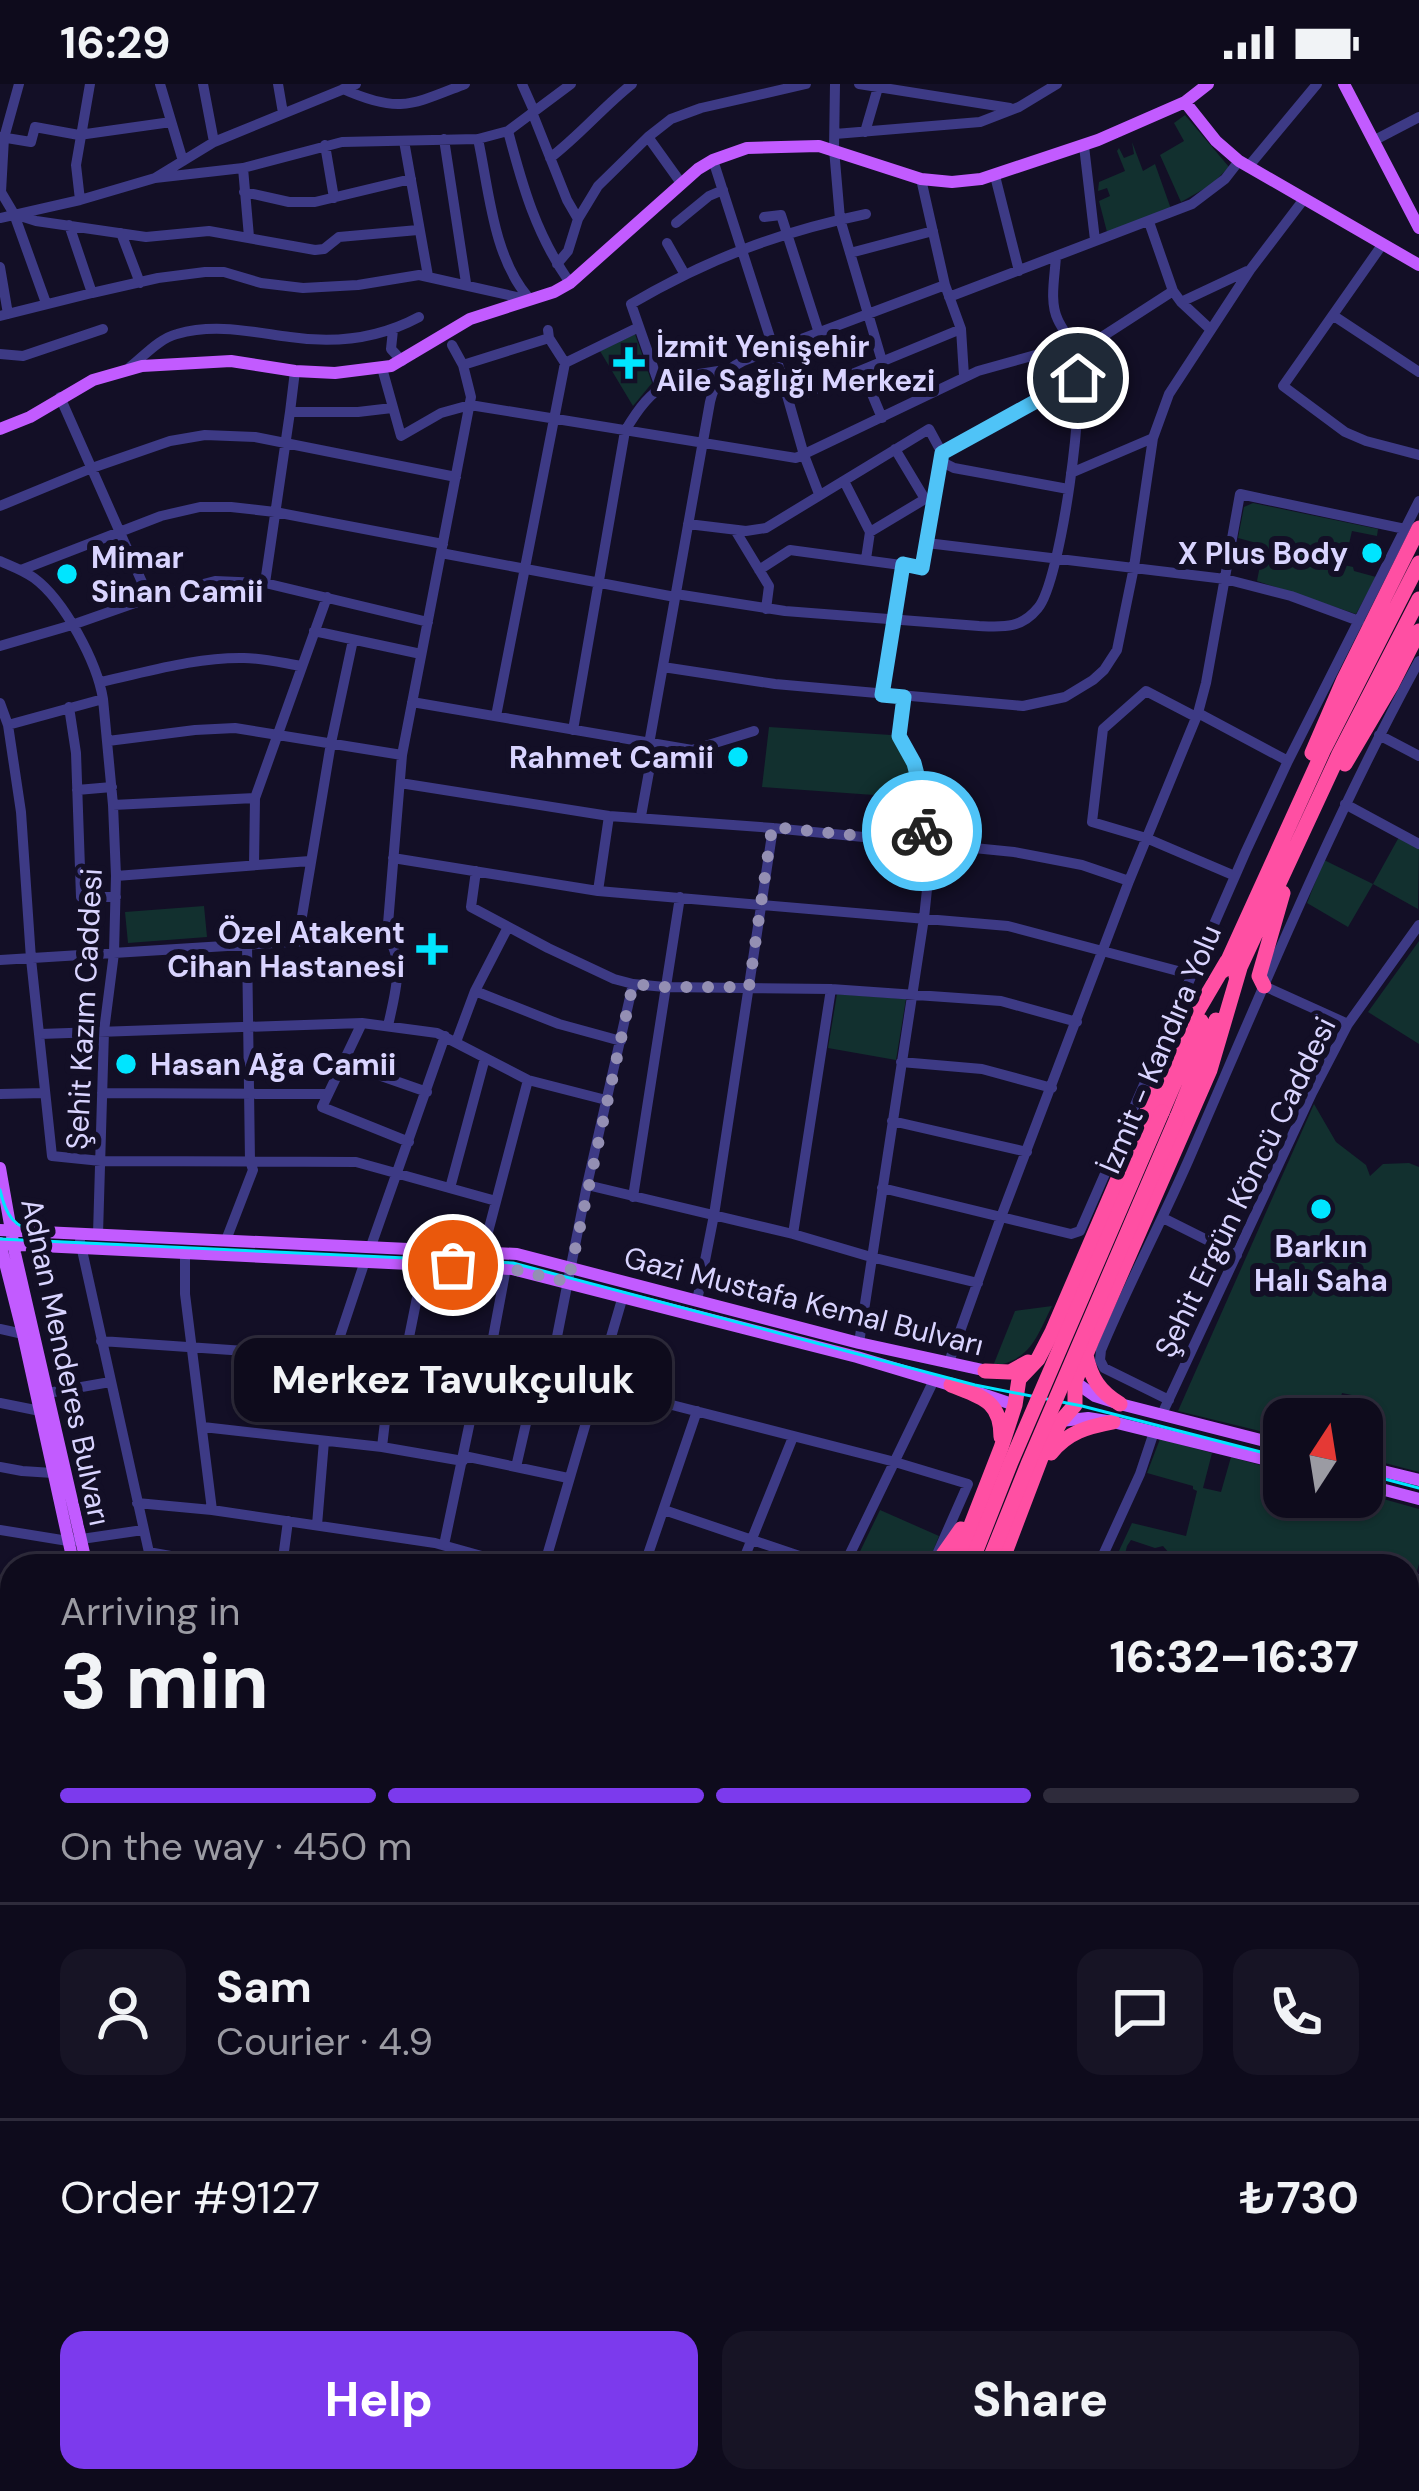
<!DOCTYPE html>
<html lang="en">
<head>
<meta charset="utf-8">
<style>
  :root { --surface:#0e0b1c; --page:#171425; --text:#f1f3f6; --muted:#9b9ba3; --line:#2e2b3b; --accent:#7c3aed }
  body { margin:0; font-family:"DM Sans",sans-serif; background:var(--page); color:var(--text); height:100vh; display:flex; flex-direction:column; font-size:45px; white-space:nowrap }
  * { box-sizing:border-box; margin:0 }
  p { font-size:39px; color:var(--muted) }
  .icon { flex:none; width:66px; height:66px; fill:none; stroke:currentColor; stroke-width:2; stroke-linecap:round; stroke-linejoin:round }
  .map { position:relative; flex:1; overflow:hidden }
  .sheet { position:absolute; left:0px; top:1470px; width:1419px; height:939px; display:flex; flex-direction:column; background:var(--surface); border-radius:36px 36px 0 0; box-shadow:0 3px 9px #0004,0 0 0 3px var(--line) }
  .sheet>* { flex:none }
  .needle { width:78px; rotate:12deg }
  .fabs { position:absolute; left:1263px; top:1314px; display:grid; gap:24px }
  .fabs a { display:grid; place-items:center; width:120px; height:120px; border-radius:24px; background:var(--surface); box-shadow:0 3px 9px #0004,0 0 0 3px var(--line); font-size:60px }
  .pin { position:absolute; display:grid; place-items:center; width:102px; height:102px; color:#fff; margin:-51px; border:6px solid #fff; border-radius:50%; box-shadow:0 3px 12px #0007 }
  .courier { position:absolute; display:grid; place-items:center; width:120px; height:120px; margin:-60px; border:9px solid #4fc3f7; border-radius:50%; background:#fff; color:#222; box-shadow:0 3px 15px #0007 }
  .bubble { position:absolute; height:84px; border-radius:24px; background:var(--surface); box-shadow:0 3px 9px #0004,0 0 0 3px var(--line); font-size:39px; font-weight:800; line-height:84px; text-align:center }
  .summary em { font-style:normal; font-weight:800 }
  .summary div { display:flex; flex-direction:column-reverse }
  .summary { display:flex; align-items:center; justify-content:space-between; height:204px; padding:0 60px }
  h1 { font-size:78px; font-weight:800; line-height:90px }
  .bar { display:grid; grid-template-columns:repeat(4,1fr); gap:18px 12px; align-content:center; height:144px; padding:0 60px }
  .bar i { height:15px; border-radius:9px; background:var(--line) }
  .bar .current { background:var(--accent) }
  .bar p { grid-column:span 4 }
  .line { display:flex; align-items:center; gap:30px; padding:0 60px; border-top:3px solid var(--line) }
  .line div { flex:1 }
  .round { display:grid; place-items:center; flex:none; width:126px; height:126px; border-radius:24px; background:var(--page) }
  .button { display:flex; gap:24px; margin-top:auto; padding:24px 60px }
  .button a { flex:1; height:138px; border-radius:24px; background:var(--accent); color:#fff; font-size:48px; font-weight:800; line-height:138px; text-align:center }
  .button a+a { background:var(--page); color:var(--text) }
  .status { display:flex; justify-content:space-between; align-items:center; height:84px; padding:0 60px; background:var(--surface); direction:ltr }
  .status svg { height:33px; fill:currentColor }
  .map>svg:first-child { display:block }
  .green { fill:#12302f }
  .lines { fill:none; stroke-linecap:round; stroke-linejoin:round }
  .minor { stroke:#3d3a85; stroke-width:10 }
  .major { stroke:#c25bff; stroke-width:12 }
  .highway { stroke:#ff4fa3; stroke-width:15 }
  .tram { stroke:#00e5ff; stroke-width:3 }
  .rail { stroke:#00e5ff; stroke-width:3; stroke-dasharray:18 15; stroke-linecap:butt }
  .highway-bridge { stroke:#ff4fa3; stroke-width:15 }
  .done { stroke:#948fb3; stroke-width:12; stroke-dasharray:0 21.6 }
  .route { stroke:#4fc3f7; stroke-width:15 }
  .poi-dot { fill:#00e5ff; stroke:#130f26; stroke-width:4.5 }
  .labels { text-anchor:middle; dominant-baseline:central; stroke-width:12; stroke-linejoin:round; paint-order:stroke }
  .poi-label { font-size:30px; font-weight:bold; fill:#d9d4ff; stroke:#130f26; text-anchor:start }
  .street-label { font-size:30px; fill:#d9d4ff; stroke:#130f26 }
</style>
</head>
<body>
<div class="status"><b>16:29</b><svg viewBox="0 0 49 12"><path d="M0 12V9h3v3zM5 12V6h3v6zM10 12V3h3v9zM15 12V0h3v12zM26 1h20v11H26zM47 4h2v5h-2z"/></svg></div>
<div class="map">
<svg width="1419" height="2407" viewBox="0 0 1419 2407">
  <rect width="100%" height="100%" fill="#130f26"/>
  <path class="green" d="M1185 31 1229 83 1211 101 1181 118 1160 71 1184 57 1174 39Z
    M1132 58 1143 87 1155 80 1171 125 1107 148 1099 117 1110 112 1107 104 1098 107 1099 98 1125 87 1117 67 1119 64 1124 74 1134 70Z
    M635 250 652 299 633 322 600 267Z
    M1253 419 1378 445 1377 452 1352 447 1344 481 1353 483 1354 487 1376 493 1356 530 1257 497 1264 461 1238 454 1244 423Z
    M769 643 891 651 911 687 916 714 762 703Z
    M1399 753 1419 764 1418 825 1373 800 1348 843 1307 819 1324 776 1373 800Z
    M204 822 207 853 128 859 125 828Z
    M1419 857V960L1368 928Z
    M837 910 906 915 896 976 828 964Z
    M1314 1020 1336 1058 1366 1081 1370 1092 1383 1080 1409 1079 1419 1083V1388L1362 1373V1335L1366 1314 1342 1309 1335 1335H1284V1353L1178 1327Z
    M1052 1222C1036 1254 1031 1276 993 1282L1015 1227Z
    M1160 1355 1212 1369 1203 1404 1221 1408 1231 1373 1284 1388V1413H1362V1409L1419 1425V1480L1407 1523V1482H1166L1169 1469 1163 1462 1155 1464 1131 1456 1127 1462 1122 1482H1112L1132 1439 1186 1452 1197 1407 1193 1405V1402L1147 1389Z
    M880 1426 939 1452 927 1482H853Z
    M1407 1707 1419 1716V1898L1407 1908Z
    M1419 2125V2380L1407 2375V2142Z
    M836 2397H1037L1039 2407H900V2404L883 2398 879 2407H833Z"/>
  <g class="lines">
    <path class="minor" d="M19 0 4 54 1 108 14 130 46 219
      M160 0 183 77
      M203 0 214 58
      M278 0 283 29
      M522 0 534 27
      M835 0 834 65 840 135 882 277
      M859 0 1010 24
      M343 5C399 30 411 21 465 0
      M532 28 567 116 578 135 598 102 648 53 671 35 701 24 806 0
      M508 47C523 104 536 150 570 199
      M865 48 879 0
      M835 50 980 38 1019 23 1057 0
      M0 53 31 58 35 43 79 51 171 38
      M648 53 681 99
      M444 55 466 199
      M478 55C489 106 493 172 528 213
      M404 57 428 192
      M1373 57 1419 33
      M325 61 334 114
      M1084 62 1095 156
      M550 74C580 51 603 23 632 0
      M713 76 774 266 804 371 819 410
      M1248 83 1317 0
      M243 84 249 153
      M995 92 1019 187
      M155 94 243 84 342 58 478 55 508 47 571 0
      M921 95 945 201 961 245 964 292
      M244 108 289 118H315L411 95
      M80 116 76 81 90 0
      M14 130 36 137 146 153 209 147 315 166 324 165 339 153 418 146
      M764 133 781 131 819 249
      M0 134 80 116 155 94 214 58 356 0
      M1149 138 1173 207 1181 218 1210 245
      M676 139 709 112 723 106
      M69 141 92 209 158 194 205 188H224L261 199 303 204 358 201 419 191 530 216
      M121 149 140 199
      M667 159 684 189
      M1382 161 1283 302 1345 348 1366 357 1419 371
      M850 169 933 147
      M557 180 568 167 578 135
      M0 183 8 230
      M949 213 1192 120 1225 95 1239 77
      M1181 218 1247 187
      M0 232 92 209
      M1334 232 1419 288
      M393 246 391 265 402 277
      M548 246 549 254 565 279
      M1077 269 1173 207
      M0 270 23 272 103 245
      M463 281 549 254
      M130 283C144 272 160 254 177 250 215 239 252 248 290 253 336 260 378 255 419 233
      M382 284 401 352 441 329 470 321 796 374 978 287 1039 270 1077 269
      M862 286 882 334
      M660 303 631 220C708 175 779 148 866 130
      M60 313 149 514
      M789 316 961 245
      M290 328 295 287
      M895 365 925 415
      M942 369 1078 294
      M942 378 954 384 1068 405
      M1071 389 1153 354
      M844 397 870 448 866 475
      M0 422 92 384 170 357 205 351 255 353 456 393
      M688 440 746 447 766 444 929 345 942 369
      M735 446 769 502 766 525
      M870 448 925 415H935
      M927 459 1225 495 1291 512 1359 537
      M441 469 675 513
      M0 477C11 482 23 486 34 494 64 516 97 578 103 615L113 721 116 792 114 869 104 947 98 1150
      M21 486 161 432 200 423H231L275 428 443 460
      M759 486 790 466 923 484 942 369
      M265 499 290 328H358L392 324
      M676 510 785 527 979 542C1003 543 1021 545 1038 524 1061 497 1087 305 1076 269 1073 258 1063 247 1058 236 1049 218 1055 192 1056 172
      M314 547 421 570
      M0 562 72 541 149 514 215 497 265 499 428 538
      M663 583 775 600 1023 622 1065 613 1093 596 1104 586 1117 566 1134 483 1153 354 1169 310 1250 186 1304 115
      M100 598C147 588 196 573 244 574 263 574 283 579 302 582
      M882 611 903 480
      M904 613 899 652 913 679 920 702 921 758
      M412 618 692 666 754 647
      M0 619 8 641 21 728 31 875 52 1072 101 1077 356 1078 496 1117
      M69 623 76 669 81 813H116
      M1198 629 1288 677
      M496 632 565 279 639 243
      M1196 633 1146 607 1103 645 1092 738 1146 754 1235 792
      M8 641 103 615
      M573 646 625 347C654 298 671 293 726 286
      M1379 651 1419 672
      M108 657 195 646 235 644 402 671
      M649 660 710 318C715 296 724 287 743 277L945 201
      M400 699 609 732 773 744 1014 768 1082 781 1129 797
      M77 706 112 703
      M1345 720 1419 760
      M113 721 255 714
      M641 732 654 660
      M393 774 598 807 1008 842 1193 891
      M254 781 255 714 327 513
      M476 787 471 823 548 864 614 895 633 900 665 903 831 905 1001 917 1077 938
      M116 792 310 777
      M598 807 609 732
      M298 856 331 659 353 556
      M0 876 387 852
      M1264 902 1348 940
      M475 907 559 940 621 957
      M362 939 322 1023 409 1058
      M388 942C394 913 406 877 387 852L402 671 471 313 463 281 452 261
      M40 950 362 939 437 949 528 996 606 1016
      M456 958 475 907 508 843
      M901 978 982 985 1052 1004
      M344 979 427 1008
      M102 1009 328 1010
      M0 1010 45 1009
      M892 1037 1027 1068
      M587 1101 793 1150 871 1173 978 1199
      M450 1104 485 974
      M882 1104 1071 1150 1080 1147 1246 767 1288 677 1419 417
      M633 1113 680 813
      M1163 1134 1237 1171
      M793 1150 831 905
      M226 1156 253 1086 250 1077 247 859
      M80 1157 152 1482
      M371 1162 445 952
      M483 1167 528 996
      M185 1169V1210L212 1426
      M697 1217 714 1131 773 744
      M0 1245 23 1250
      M101 1257 392 1277 549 1293 672 1321 895 1378 968 1400 938 1468
      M859 1259 924 834 932 758
      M333 1273 365 1177
      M404 1278 424 1179
      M949 1278 1001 1133 1129 797 1198 629 1206 599 1240 410 1405 445
      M487 1286 506 1184
      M549 1293 587 1101 633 900
      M42 1310 110 1298
      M1169 1316 1104 1284 1100 1276 1101 1266C1128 1201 1161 1139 1189 1075 1262 907 1331 738 1419 577
      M0 1319 40 1327
      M1162 1330 1312 1009 1348 940 1419 841
      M203 1343 382 1363 463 1377
      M382 1363 392 1277
      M464 1372 568 1394
      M0 1383 22 1387 53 1389
      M516 1383 537 1292
      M137 1419 212 1426 435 1459 517 1482
      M664 1426 829 1482
      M317 1441 324 1357
      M0 1446 68 1457 143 1446
      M444 1461 481 1285
      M148 1468 227 1482
      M282 1482 288 1437
      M544 1482 623 1212
      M644 1482 697 1327
      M741 1482 793 1353
      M844 1482 934 1296
      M1098 1482 1140 1390 1154 1348
      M0 1536 12 1539
      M1407 1538 1419 1495
      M1407 1916 1419 1905
      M1407 2048 1419 2057
      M308 2397 318 2407
      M1045 2407 1046 2397"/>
    <path class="major" d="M1344 0 1419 144
      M1185 18 1216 57 1239 77 1419 181
      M0 345 30 333 93 296 142 282 231 277 295 287 335 289 391 282 470 235 554 208 570 199 698 85 713 76 747 64 819 62 921 95 952 98 981 95 1098 56 1185 18 1208 0
      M0 1084 15 1169 87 1482
      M0 1146 517 1170 859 1259 992 1288
      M0 1159 23 1250 74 1482
      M0 1160 512 1185 857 1273 957 1303
      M1075 1298 1095 1312 1120 1320 1284 1362
      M976 1308 1015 1321
      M1061 1337 1088 1334 1113 1338 1284 1380
      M1362 1382 1419 1396
      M1362 1400 1419 1415
      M0 1698 12 1702
      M0 1807 12 1774
      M0 2239 12 2252
      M0 2254 12 2267
      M122 2397 130 2407
      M134 2397 142 2407"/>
    <path class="highway" d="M1312 669 1344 595 1419 444
      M1345 680 1391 602 1419 547
      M1223 887 1324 665 1419 479
      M1236 892 1339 670 1419 515
      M1264 902 1259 892 1283 809
      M1162 1028 1201 937
      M1177 1033 1216 936
      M1086 1271C1091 1294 1099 1307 1120 1320
      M985 1287 1010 1288 1028 1278
      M951 1301C981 1313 1001 1316 1001 1353
      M1051 1369C1068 1348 1087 1343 1113 1338
      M935 1482 961 1445
      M955 1482 1001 1364 1015 1321 1019 1295 1038 1275 1052 1248 1170 974 1227 877
      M1000 1482 1041 1374 1061 1337 1075 1321V1298L1092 1256 1210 986 1240 884
      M0 1848 12 1852
      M0 1865 12 1869
      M0 1884 12 1887
      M0 1898 12 1902
      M1407 2385 1419 2391
      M1297 2397 1321 2407
      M1345 2397 1370 2407
      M1392 2397 1416 2407
      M608 2407 612 2397
      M627 2407 634 2397"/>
    <path class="tram" d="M0 1106C6 1132 14 1144 40 1149
      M0 1155 513 1179 975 1301 1082 1322 1284 1374
      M1362 1389 1419 1404"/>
    <path class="rail" d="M0 2199 12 2215
      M148 2397 156 2407
      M173 2397 181 2407"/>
    <path class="highway-bridge" d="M970 1482 1011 1378 1162 1028
      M987 1482 1028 1380 1177 1033"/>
  </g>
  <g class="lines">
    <path class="done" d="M453 1181 512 1185 568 1198 633 900 665 903H749L772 743 922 758V747"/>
    <path class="route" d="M922 747 920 702 914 679 899 652 904 613 882 611 903 480 922 484 942 369 1078 294"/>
  </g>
  <g class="poi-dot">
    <path d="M623 261h12v12h12v12h-12v12h-12v-12h-12v-12h12z"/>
    <circle cx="1372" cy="469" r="12"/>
    <circle cx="67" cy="490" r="12"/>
    <circle cx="738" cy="673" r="12"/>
    <path d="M426 847h12v12h12v12h-12v12h-12v-12h-12v-12h12z"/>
    <circle cx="126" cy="980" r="12"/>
    <circle cx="1321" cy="1125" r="12"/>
  </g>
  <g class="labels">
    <g class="poi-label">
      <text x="656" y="262">İzmit Yenişehir<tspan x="656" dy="34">Aile Sağlığı Merkezi</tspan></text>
      <text x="1348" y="469" text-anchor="end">X Plus Body</text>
      <text x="91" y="473">Mimar<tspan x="91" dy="34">Sinan Camii</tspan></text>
      <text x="714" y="673" text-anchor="end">Rahmet Camii</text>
      <text x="405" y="848" text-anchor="end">Özel Atakent<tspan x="405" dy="34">Cihan Hastanesi</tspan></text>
      <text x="150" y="980">Hasan Ağa Camii</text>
      <text x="1321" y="1162" text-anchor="middle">Barkın<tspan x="1321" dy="34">Halı Saha</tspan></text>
    </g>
    <g class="street-label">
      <text transform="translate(84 925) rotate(-87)">Şehit Kazım Caddesi</text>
      <text transform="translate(1160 965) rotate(-67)">İzmit - Kandıra Yolu</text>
      <text transform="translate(1245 1103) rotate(-64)">Şehit Ergün Köncü Caddesi</text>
      <text transform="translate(804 1217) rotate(14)">Gazi Mustafa Kemal Bulvarı</text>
      <text transform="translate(66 1278) rotate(78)">Adnan Menderes Bulvarı</text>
    </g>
  </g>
</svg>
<div class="fabs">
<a><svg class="needle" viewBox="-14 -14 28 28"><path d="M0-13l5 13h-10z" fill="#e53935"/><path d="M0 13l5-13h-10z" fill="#9b9ba3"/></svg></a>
</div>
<div class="pin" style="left:453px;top:1181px;background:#ea580c"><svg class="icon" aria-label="bag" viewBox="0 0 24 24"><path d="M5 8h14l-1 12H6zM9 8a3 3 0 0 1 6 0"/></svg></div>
<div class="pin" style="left:1078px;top:294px;background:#1f2937"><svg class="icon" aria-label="home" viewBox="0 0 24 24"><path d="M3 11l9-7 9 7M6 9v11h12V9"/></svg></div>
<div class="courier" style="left:922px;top:747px"><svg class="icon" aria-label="bike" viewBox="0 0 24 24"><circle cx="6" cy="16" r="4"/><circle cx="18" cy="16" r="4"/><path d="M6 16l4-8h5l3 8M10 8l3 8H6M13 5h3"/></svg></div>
<div class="bubble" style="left:234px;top:1254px;width:438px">Merkez Tavukçuluk</div>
<section class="sheet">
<div class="summary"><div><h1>3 min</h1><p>Arriving in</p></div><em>16:32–16:37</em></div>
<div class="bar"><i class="current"></i><i class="current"></i><i class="current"></i><i></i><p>On the way · 450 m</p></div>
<div class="line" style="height:216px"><a class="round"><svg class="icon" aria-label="person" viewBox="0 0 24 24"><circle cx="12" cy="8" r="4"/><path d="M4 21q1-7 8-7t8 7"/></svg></a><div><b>Sam</b><p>Courier · 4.9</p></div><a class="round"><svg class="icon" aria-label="chat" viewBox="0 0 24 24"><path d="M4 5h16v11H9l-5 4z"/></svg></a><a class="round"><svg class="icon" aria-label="phone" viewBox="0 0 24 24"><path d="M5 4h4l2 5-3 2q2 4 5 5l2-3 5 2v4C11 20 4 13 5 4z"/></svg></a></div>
<div class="line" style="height:156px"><div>Order #9127</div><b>₺730</b></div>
<div class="button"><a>Help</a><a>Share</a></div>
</section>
</div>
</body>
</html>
